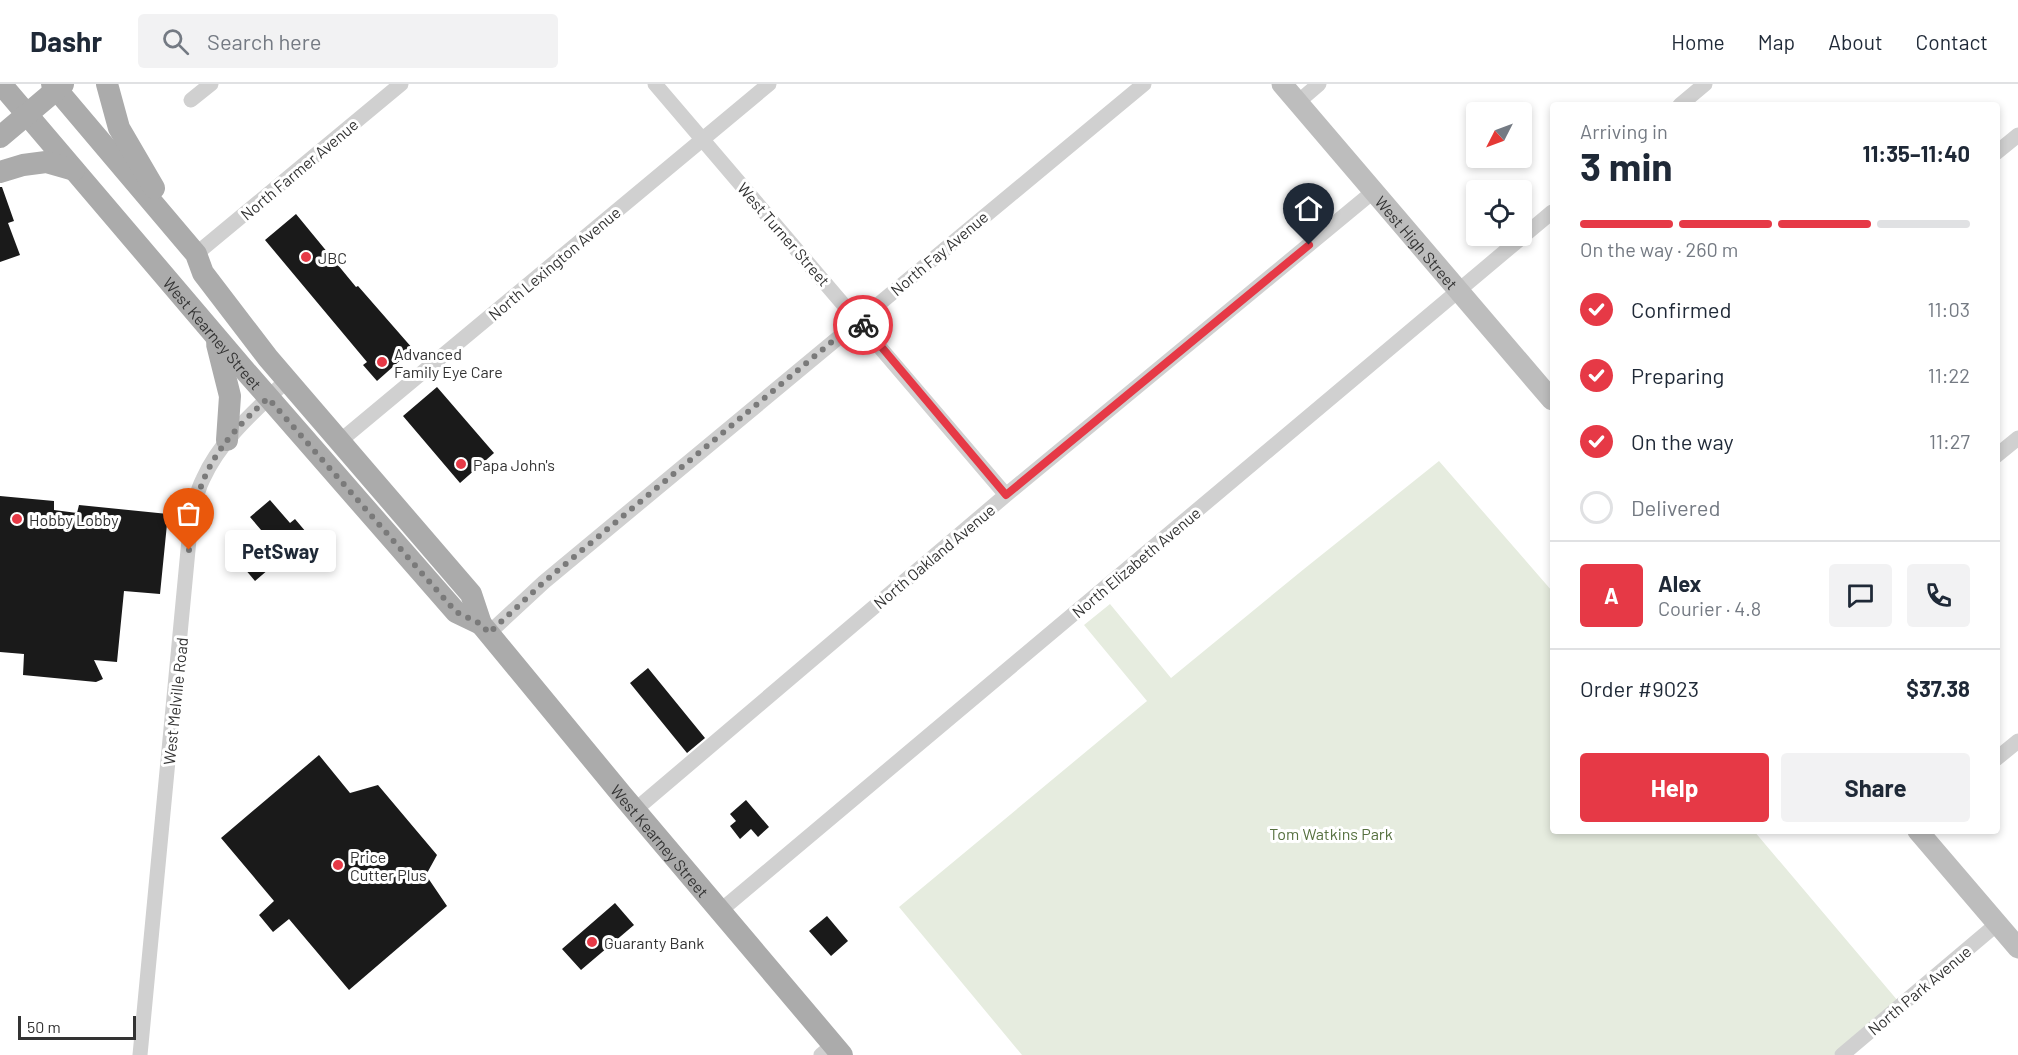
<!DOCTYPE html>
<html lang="en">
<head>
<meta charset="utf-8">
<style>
  :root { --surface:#fff; --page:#f2f2f3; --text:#1f2937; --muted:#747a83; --line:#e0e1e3; --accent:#e63946 }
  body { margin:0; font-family:Barlow,sans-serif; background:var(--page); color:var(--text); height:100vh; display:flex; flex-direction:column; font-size:22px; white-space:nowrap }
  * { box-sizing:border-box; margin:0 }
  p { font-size:20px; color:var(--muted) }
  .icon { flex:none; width:33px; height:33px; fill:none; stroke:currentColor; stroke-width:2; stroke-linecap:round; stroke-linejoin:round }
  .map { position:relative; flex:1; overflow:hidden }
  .drawer { position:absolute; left:1550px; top:18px; width:450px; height:732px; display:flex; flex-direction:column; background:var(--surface); border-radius:6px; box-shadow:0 3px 9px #0003 }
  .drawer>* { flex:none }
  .needle { width:39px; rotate:228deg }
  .tools { position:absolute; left:1466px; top:18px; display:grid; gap:12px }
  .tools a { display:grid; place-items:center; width:66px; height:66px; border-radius:6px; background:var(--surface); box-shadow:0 3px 9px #0003; font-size:30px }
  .scale { position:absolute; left:18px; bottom:15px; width:118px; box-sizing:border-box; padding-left:6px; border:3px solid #333; border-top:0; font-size:16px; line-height:21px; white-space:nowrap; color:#333; -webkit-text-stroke:4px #fff; paint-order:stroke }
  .pin { position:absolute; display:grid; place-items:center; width:51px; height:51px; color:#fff; margin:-62px -26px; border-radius:50% 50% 50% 0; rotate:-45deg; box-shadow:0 0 6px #0007 }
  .pin .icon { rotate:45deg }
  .courier { position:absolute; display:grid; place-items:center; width:60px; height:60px; margin:-30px; border:4px solid #e63946; border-radius:50%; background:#fff; color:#222; box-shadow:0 2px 8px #0007 }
  .bubble { position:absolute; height:42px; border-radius:6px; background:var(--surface); box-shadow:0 3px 9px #0003; font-size:20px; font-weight:700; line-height:42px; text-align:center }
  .head em { font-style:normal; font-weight:700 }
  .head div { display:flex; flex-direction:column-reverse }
  .head { display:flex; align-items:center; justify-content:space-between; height:102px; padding:0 30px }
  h1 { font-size:39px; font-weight:700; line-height:45px }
  .bar { display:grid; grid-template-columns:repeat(4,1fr); gap:9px 6px; align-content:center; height:72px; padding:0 30px }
  .bar i { height:8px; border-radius:4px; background:var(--line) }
  .bar .current { background:var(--accent) }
  .bar p { grid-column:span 4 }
  .line { display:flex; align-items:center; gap:15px; padding:0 30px; border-top:2px solid var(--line) }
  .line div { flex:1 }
  .round { display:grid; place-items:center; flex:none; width:63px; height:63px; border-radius:6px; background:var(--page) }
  ol { padding:0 30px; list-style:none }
  li { display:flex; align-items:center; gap:18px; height:66px }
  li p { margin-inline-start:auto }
  li .icon { padding:6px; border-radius:50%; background:var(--accent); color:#fff; stroke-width:4 }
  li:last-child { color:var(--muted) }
  li i { width:33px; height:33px; border:3px solid var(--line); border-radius:50% }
  .action { display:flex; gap:12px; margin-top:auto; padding:12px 30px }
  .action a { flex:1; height:69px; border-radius:6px; background:var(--accent); color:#fff; font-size:24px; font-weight:700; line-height:69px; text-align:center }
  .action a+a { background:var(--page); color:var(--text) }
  header { display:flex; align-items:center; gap:36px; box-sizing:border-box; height:84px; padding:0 30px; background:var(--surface); border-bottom:2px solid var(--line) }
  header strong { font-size:28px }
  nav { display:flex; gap:33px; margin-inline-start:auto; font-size:21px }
  .search { width:420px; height:54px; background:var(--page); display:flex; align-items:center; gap:15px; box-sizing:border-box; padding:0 21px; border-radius:6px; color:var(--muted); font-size:22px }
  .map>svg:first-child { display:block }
  .green { fill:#e6ecdf }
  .building { fill:#1a1a1a }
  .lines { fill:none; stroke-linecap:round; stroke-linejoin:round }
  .street { stroke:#d0d0d0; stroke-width:15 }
  .secondary { stroke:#bdbdbd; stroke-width:21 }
  .primary { stroke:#ababab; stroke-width:22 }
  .done { stroke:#7a7a7a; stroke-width:6; stroke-dasharray:0 10.8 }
  .route { stroke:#e63946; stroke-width:8 }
  .poi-dot { fill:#e63946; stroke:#fff; stroke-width:2 }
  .labels { text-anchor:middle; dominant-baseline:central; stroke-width:6; stroke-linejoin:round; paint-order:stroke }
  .street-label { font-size:16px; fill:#333; stroke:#fff }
  .poi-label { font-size:16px; fill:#333; stroke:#fff; text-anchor:start }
  .park-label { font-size:16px; fill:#56703f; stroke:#fff }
</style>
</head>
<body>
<header>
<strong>Dashr</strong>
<div class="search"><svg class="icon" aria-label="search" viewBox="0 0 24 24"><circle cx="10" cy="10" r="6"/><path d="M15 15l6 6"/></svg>Search here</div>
<nav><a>Home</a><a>Map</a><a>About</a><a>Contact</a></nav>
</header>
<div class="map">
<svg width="2018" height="971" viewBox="0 0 2018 971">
  <rect width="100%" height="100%" fill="#fff"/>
  <path class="green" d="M1439 377 1552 507V747H1754L1898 917 1834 971H1022L899 823 1147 617 1084 541 1110 520 1171 594 1304 485Z"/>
  <path class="building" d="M0 103H2L14 137 8 139 20 171 0 178Z
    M296 130 356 203 358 202 413 265 377 297 363 281 367 278 265 156Z
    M437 303 494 369 460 399 403 332Z
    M0 412 54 417V426L77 429 79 421 168 430 160 510 124 507 117 578 94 576 103 595 96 598 23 591 24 570 0 568Z
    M270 416 290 439 295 435 306 448 302 452 314 468 294 484 283 473 255 497 239 478 267 453 250 433Z
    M648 584 705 654 687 669 630 599Z
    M319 671 350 709 378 701 437 771 426 791 447 822 349 906 289 835 273 848 259 831 274 817 221 754Z
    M746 716 769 743 758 753 751 745 740 755 730 742 736 737 730 730Z
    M615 819 634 841 581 886 562 865Z
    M827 832 848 857 831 872 809 847Z"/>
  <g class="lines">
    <path class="street" d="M655 0 1006 411
      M191 16 211 0
      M1298 18 1319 0
      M1680 21 1705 0
      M1996 69 2018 51
      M196 170 401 0
      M340 357 769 0
      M1996 372 2018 354
      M489 549 544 498 1144 0
      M1996 675 2018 657
      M635 726 1006 411 1374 107
      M720 827 1552 128
      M140 971 190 445C193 429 195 411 203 395 221 355 256 326 287 296
      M821 971 833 961
      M1842 971 1997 840"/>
    <g class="secondary">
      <path id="s1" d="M1282 0 1552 316"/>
      <path d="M1918 747 2018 864"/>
    </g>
    <g class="primary">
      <path id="s2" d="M1 0 248 290 456 528 481 540"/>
      <path id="s3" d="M52 0 196 170 203 189 268 274 471 510 481 540 622 711 842 971"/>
      <path d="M107 0 119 44 154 104"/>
      <path d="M0 53 63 0"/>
      <path d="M0 88 23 81 46 78 74 86"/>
      <path d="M217 260 230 312 227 356"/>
    </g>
  </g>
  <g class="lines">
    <path class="done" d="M189 466C194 393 216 362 268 314L456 528 481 540 489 549 544 498 858 236 863 241"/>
    <path class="route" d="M863 241 1006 411 1309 161"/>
  </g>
  <g class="poi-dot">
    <circle cx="306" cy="173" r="6"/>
    <circle cx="382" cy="278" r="6"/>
    <circle cx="461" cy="380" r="6"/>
    <circle cx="17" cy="435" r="6"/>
    <circle cx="338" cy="781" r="6"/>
    <circle cx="592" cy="858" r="6"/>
  </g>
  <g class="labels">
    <g class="street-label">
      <text transform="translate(299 85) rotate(-40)">North Farmer Avenue</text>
      <text transform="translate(784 150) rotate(49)">West Turner Street</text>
      <text stroke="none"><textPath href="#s1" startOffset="208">West High Street</textPath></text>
      <text transform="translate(939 169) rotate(-40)">North Fay Avenue</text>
      <text transform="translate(554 179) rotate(-40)">North Lexington Avenue</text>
      <text stroke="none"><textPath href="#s2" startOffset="327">West Kearney Street</textPath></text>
      <text transform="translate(934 472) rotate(-40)">North Oakland Avenue</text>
      <text transform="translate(1136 478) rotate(-40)">North Elizabeth Avenue</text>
      <text transform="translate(175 617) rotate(-84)">West Melville Road</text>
      <text stroke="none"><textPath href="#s3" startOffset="974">West Kearney Street</textPath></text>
      <text transform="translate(1919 906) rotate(-40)">North Park Avenue</text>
    </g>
    <g class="poi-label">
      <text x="318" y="173">JBC</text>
      <text x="394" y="269">Advanced<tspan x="394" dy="18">Family Eye Care</tspan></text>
      <text x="473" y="380">Papa John's</text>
      <text x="29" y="435">Hobby Lobby</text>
      <text x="350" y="772">Price<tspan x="350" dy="18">Cutter Plus</tspan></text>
      <text x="604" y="858">Guaranty Bank</text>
    </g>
    <g class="park-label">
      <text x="1331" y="749">Tom Watkins Park</text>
    </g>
  </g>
</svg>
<div class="tools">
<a><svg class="needle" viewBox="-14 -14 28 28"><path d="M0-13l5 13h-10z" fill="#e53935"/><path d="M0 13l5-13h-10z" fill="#747a83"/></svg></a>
<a><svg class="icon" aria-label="locate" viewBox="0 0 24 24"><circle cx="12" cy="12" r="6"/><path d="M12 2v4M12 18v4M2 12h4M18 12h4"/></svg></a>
</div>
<div class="scale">50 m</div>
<div class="pin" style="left:189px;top:466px;background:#ea580c"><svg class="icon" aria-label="bag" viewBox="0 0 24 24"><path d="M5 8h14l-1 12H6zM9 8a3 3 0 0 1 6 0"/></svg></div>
<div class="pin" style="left:1309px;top:161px;background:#1f2937"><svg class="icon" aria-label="home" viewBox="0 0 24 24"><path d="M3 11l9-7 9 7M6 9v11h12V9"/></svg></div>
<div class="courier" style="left:863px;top:241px"><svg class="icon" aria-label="bike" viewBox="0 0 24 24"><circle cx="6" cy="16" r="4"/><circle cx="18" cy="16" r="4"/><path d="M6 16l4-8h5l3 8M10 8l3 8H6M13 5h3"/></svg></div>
<div class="bubble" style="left:225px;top:446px;width:111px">PetSway</div>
<section class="drawer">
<div class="head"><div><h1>3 min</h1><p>Arriving in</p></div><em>11:35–11:40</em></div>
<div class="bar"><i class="current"></i><i class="current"></i><i class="current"></i><i></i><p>On the way · 260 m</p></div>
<ol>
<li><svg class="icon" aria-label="check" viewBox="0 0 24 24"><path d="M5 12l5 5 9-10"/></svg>Confirmed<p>11:03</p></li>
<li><svg class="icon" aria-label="check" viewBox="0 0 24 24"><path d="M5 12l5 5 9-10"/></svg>Preparing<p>11:22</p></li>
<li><svg class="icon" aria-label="check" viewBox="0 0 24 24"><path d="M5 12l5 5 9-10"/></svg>On the way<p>11:27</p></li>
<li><i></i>Delivered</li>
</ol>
<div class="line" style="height:108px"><b class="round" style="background:var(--accent);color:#fff">A</b><div><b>Alex</b><p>Courier · 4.8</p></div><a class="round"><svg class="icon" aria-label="chat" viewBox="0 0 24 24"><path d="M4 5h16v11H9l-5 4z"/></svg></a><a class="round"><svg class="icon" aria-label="phone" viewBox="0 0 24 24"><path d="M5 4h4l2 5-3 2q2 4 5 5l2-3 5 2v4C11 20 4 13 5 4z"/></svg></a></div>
<div class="line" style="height:78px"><div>Order #9023</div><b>$37.38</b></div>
<div class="action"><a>Help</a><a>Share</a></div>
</section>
</div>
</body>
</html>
